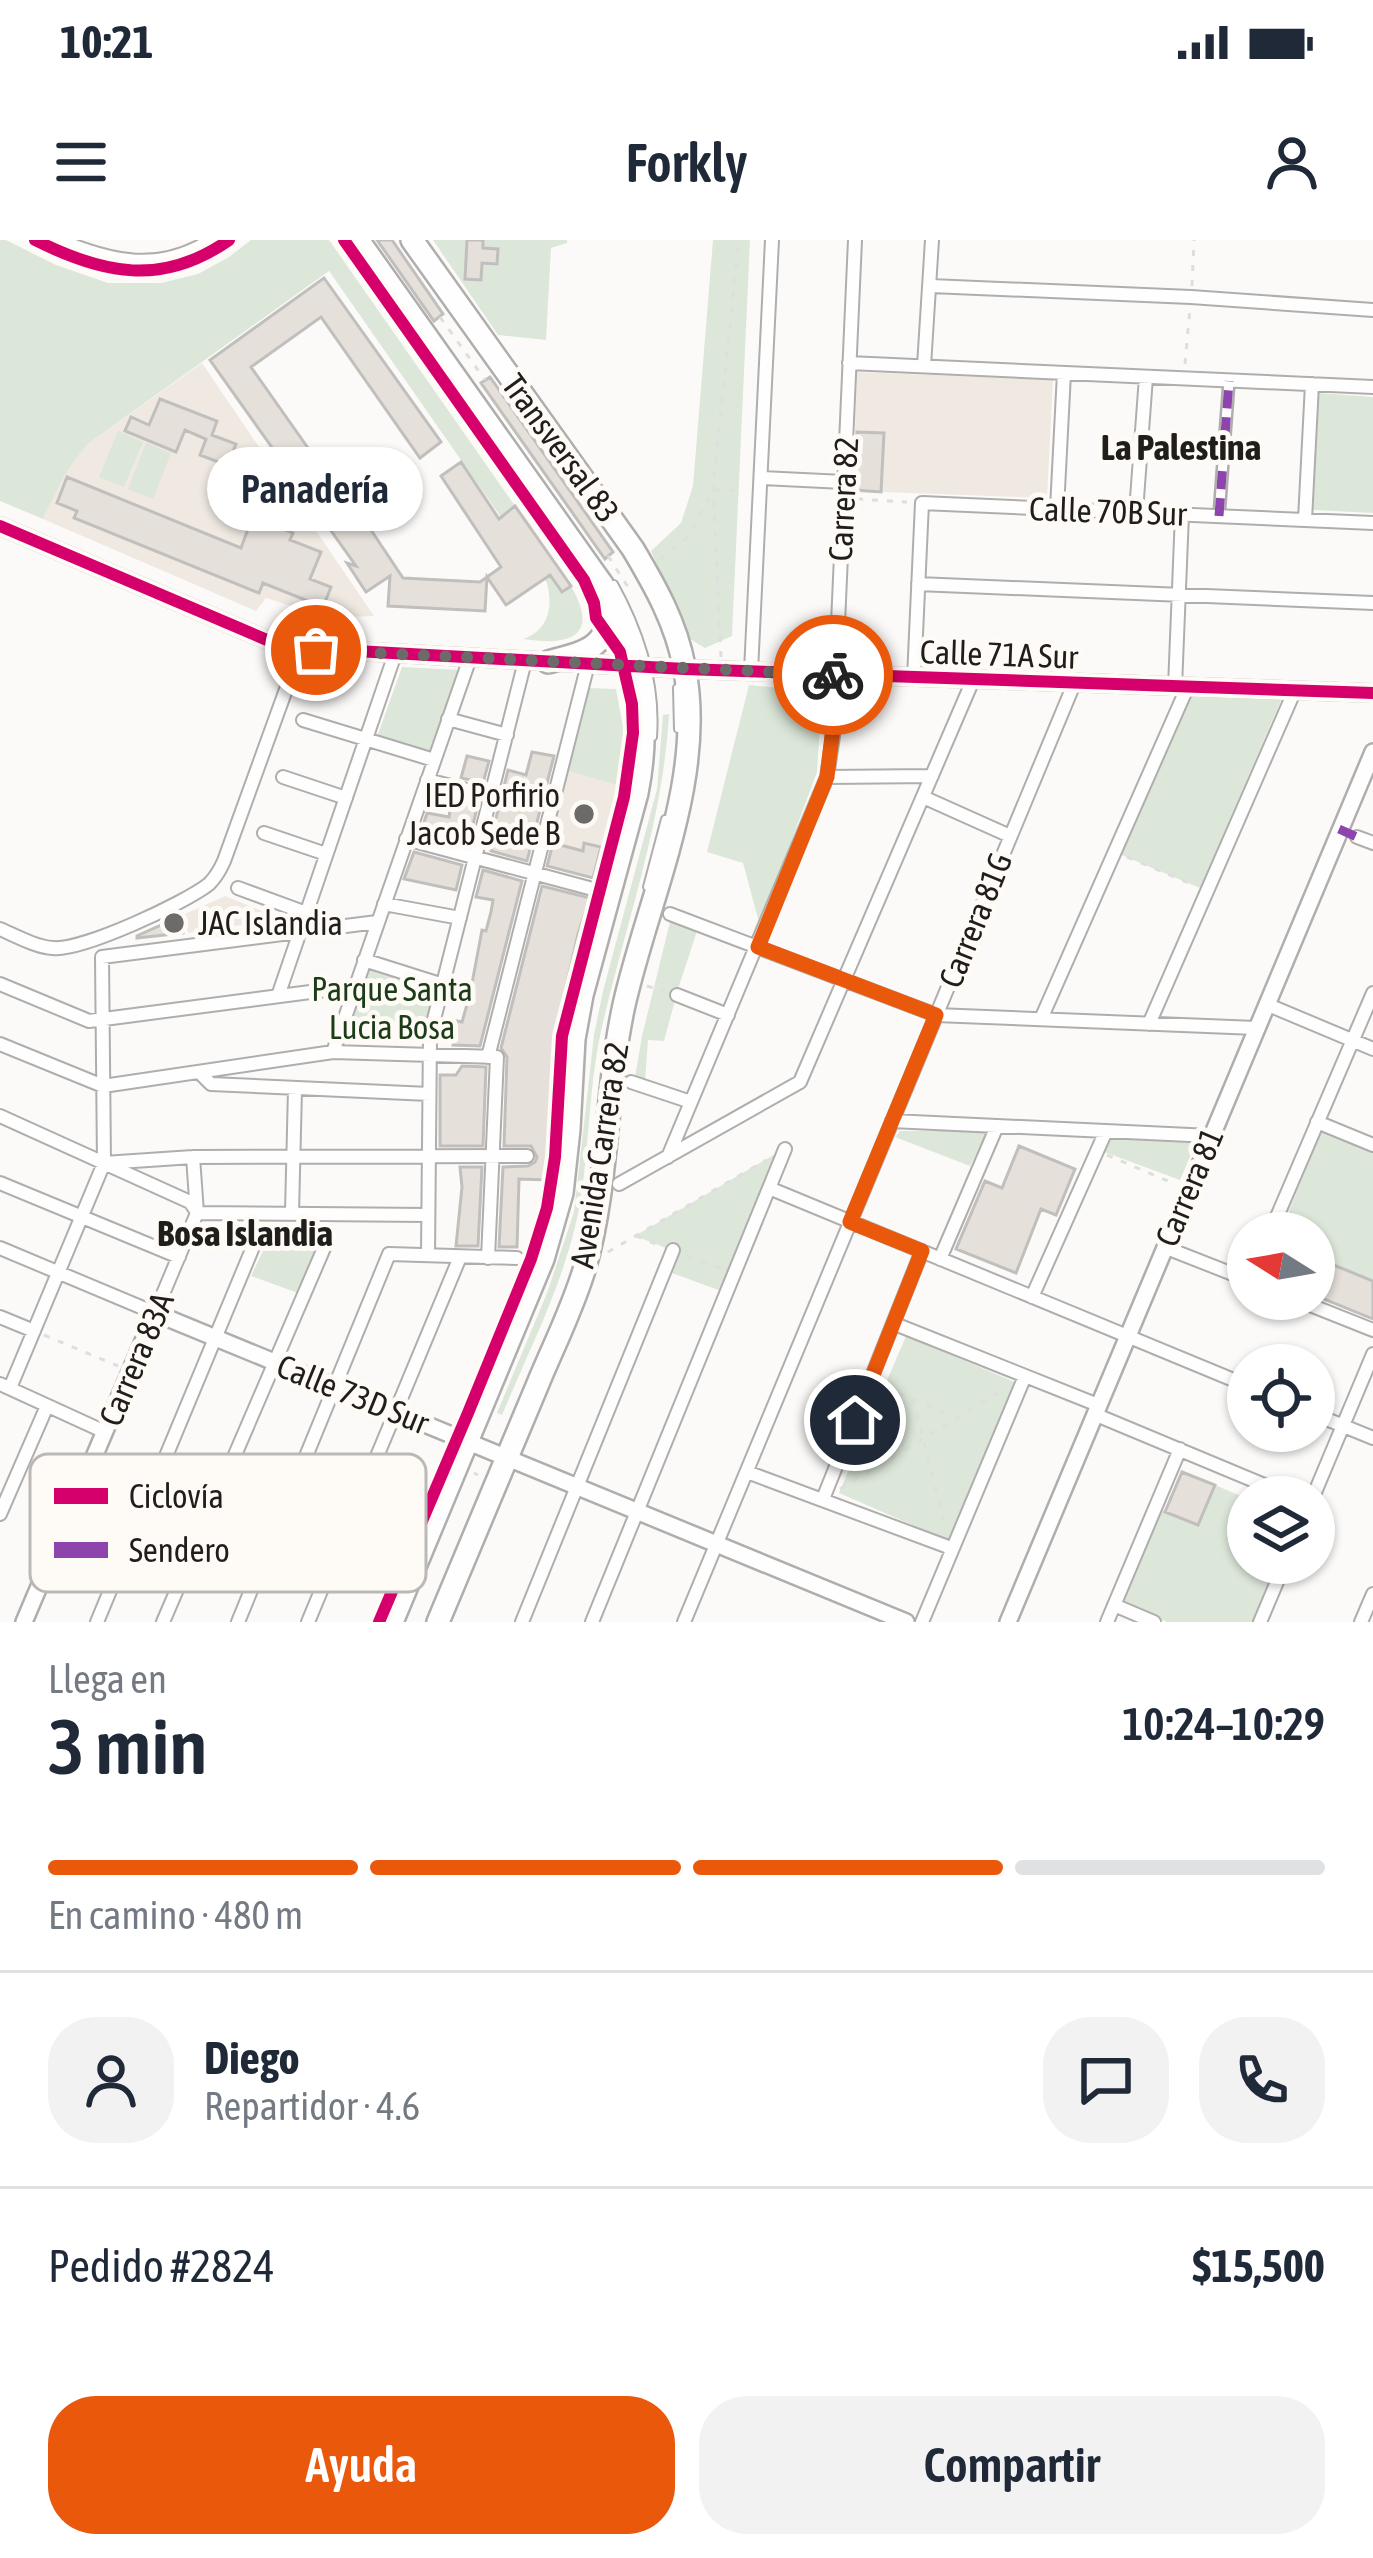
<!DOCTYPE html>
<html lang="es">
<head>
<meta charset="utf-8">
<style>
  :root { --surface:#fff; --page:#f2f2f3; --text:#1f2937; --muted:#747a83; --line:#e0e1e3; --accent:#ea580c }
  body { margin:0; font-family:"Asap Condensed",sans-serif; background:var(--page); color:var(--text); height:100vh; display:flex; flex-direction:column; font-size:45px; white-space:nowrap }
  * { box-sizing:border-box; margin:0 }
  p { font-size:39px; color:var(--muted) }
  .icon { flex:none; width:66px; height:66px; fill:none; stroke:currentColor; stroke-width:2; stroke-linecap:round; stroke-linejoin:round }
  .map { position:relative; height:1382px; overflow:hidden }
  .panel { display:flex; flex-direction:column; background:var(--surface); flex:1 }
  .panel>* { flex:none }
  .needle { width:78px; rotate:281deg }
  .tools { position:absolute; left:1227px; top:972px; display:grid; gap:24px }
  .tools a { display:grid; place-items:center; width:108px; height:108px; border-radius:50%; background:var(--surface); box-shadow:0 3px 9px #0004; font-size:60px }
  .pin { position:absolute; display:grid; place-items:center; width:102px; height:102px; color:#fff; margin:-51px; border:6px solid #fff; border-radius:50%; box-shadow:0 3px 12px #0007 }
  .courier { position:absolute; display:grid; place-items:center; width:120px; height:120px; margin:-60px; border:9px solid #ea580c; border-radius:50%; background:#fff; color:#222; box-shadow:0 3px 15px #0007 }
  .bubble { position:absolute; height:84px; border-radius:42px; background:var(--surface); box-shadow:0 3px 9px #0004; font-size:39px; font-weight:600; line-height:84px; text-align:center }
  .head em { font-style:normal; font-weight:600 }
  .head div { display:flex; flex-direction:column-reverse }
  .head { display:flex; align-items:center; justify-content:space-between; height:204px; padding:0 48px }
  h1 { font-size:78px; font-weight:600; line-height:90px }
  .bar { display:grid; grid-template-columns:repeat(4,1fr); gap:18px 12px; align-content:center; height:144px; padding:0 48px }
  .bar i { height:15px; border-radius:9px; background:var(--line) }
  .bar .current { background:var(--accent) }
  .bar p { grid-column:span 4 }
  .line { display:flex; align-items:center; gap:30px; padding:0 48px; border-top:3px solid var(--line) }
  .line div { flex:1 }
  .round { display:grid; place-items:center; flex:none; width:126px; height:126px; border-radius:48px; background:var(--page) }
  .primary-button { display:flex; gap:24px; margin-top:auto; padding:24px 48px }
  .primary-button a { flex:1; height:138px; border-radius:48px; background:var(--accent); color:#fff; font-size:48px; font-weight:600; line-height:138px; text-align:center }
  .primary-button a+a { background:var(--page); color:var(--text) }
  .status { display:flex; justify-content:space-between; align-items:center; height:84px; padding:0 60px; background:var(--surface); direction:ltr }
  .status svg { height:33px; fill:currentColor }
  header { display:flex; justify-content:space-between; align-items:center; height:156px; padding:0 48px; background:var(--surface); font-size:54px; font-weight:600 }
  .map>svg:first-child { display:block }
  .built { fill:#efe9e2 }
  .green { fill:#dce7d9 }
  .building { fill:#e5e0da; stroke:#c1bfbd; stroke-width:3 }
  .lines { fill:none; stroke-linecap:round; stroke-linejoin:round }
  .service-casing { stroke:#afaeac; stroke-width:10 }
  .pedestrian-casing { stroke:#afaeac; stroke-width:14 }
  .minor-casing { stroke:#afaeac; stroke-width:16 }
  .tertiary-casing { stroke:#afaeac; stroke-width:20 }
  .primary-casing { stroke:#afaeac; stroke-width:26 }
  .path { stroke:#dedede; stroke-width:3; stroke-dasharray:6 9; stroke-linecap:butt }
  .service { stroke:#fffefe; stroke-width:6 }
  .pedestrian { stroke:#fffefe; stroke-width:9 }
  .minor { stroke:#fffefe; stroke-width:12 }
  .tertiary { stroke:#fffefe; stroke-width:15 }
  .primary { stroke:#fffefe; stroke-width:21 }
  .quiet { stroke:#8e44ad; stroke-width:9; stroke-dasharray:18 9; stroke-linecap:butt }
  .cycleway-casing { stroke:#fefaf6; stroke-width:20 }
  .cycleway { stroke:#d6006c; stroke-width:12 }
  .done { stroke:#6d6b6a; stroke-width:12; stroke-dasharray:0 21.6 }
  .route { stroke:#ea580c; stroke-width:15 }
  .poi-dot { fill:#6d6b6a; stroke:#fefaf6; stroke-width:4.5 }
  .labels { text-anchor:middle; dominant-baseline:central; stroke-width:10; stroke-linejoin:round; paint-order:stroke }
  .street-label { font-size:33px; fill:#201e1d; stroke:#fefaf6 }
  .poi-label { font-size:33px; fill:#201e1d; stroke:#fefaf6; text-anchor:end }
  .park-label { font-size:33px; fill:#1c3c18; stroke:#fefaf6 }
  .neighbourhood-label { font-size:36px; font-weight:bold; fill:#201e1d; stroke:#fefaf6 }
  .key { fill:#fefaf6; stroke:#bbb8b5; stroke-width:3 }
  .key-label { font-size:33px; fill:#201e1d }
</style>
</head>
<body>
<div class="status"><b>10:21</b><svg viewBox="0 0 49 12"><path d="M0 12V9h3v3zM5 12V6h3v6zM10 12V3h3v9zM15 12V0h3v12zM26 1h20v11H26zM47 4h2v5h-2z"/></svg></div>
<header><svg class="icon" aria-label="menu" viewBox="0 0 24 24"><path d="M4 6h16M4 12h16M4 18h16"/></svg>Forkly<svg class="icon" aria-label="person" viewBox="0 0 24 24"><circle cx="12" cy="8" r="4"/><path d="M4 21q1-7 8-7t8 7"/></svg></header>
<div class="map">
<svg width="1373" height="1382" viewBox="0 0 1373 1382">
  <rect width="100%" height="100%" fill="#fcfaf8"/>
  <path class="built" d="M202 123 374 376 330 378 266 358 256 371 43 279 62 237 73 220 89 203Z
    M857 132 1053 140 1047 258 881 252 884 194 855 192Z
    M567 531 620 546 606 609 585 603 582 611 547 601Z
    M225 656 272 675 267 681 188 693 185 674Z"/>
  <path class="green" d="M0 0H6L56 25 108 43H161L198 34 229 17 251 0H329L515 266 507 273 530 305 539 300C552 320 615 390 561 400 549 403 535 400 523 399 549 390 553 367 547 343L329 31 89 203C67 226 56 251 43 279L0 261Z
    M433 0H567V3L551 8 546 100 498 95Z
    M713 0H750L732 396 705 408 690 399 651 311 681 283 693 246Z
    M1318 153 1373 157V273L1313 270Z
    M118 191 143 202 124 247 99 237Z
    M146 203 171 213 153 259 128 249Z
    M402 427 460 430 432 515 377 497Z
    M749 445 822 452 817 532 760 686 743 623 707 612Z
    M588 448 616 449 626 503 620 546 567 531Z
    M1188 454 1282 458 1200 648 1119 614Z
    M669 474C663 582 626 683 602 787 588 847 590 909 579 969 565 1041 530 1108 502 1175L497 1173 547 1053 574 972 594 795 603 751 657 549 663 475Z
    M671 678 698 688 679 746 664 801 648 800 645 841 635 837 642 796Z
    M368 726 436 746 419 802 346 800Z
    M900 891H988L970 926 895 897Z
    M1321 892 1373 913V1041L1314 1017V993H1300L1283 986Z
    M1111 894 1198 898 1180 940 1104 912Z
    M777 913 721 1051 672 1033 679 1013 635 996Z
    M264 1009 316 1010 298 1053 251 1036Z
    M906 1096 1017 1143 949 1301 839 1253Z
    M1215 1245 1248 1259V1272L1236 1301 1248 1306V1323H1280L1256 1382H1167L1121 1363 1159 1269 1198 1285Z"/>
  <path class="building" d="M377 0H392L443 74 434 81Z
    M467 0H483V8L498 9 497 24 482 23 481 40 465 39Z
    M324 38 441 202 420 218 321 77 251 127 351 269 376 251 392 275 371 290 403 338 480 342 501 327 441 236 461 222 499 279 515 266 571 346 562 352 550 335 506 365 487 337 485 371 388 366 390 336 366 352 347 323 356 326 210 120Z
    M490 137 613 312 605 319 481 143Z
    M160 159 217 181 212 195 236 204 228 224 250 232 243 251 263 259 256 278 293 293 290 300 321 312 310 339 331 347 323 367 263 343 259 353 74 278 77 271 57 263 67 237 241 308 252 278 231 269 238 250 217 242 224 224 200 215 206 199 185 190 176 212 125 191 131 177 149 185Z
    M857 192 884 193 881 252 854 250Z
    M532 512 554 516 527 621 491 611 497 587 494 586 508 530 526 535Z
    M467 516 489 521 483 543 461 538Z
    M452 557 478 564 468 605 421 592 427 573 449 577Z
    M553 603 583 611 584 603 601 607 593 638 547 626Z
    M414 612 462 625 456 650 404 639Z
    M483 630 522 641 480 806 453 805 457 781 462 782 470 754 482 690 486 691 491 672 493 660 476 657Z
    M542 646 590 658 578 694 554 800 548 940 519 939 517 1007H499L503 927 528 926 535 922 537 917 531 906H504L507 817 501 808Z
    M181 676 183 693 137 698V696Z
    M462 826 486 827 483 906H440V835H456Z
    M1019 906 1075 929 1056 975 1041 969 1016 1033 956 1009 985 941 1002 948Z
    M460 927H482L478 1006H456L462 947Z
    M1314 1017 1373 1041V1079L1314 1055Z
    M1182 1232 1215 1245 1198 1285 1165 1272Z"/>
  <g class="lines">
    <g class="service-casing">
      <path id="service" d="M614 344C640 391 657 443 653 497
        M677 448 678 489
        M647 647 665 579"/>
    </g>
    <g class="pedestrian-casing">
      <path id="pedestrian" d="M1219 276 1229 141"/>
    </g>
    <g class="minor-casing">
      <path id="minor" d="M59 0C112 22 159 33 211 0
        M931 46 1191 57 1373 70
        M849 123 1373 147
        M924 126 932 0
        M761 238 844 242
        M1057 269 1064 133
        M1136 272 1146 137
        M1305 280 1312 144
        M918 344 1373 363
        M751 431 772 0
        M914 438 922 263 1373 283
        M1175 447 1182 274
        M448 479 507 495
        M303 480 434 520
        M283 537 346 558
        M827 537 932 536
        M427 540 491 556
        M923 557 1010 596
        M264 593 326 614
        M1357 597 1373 603
        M406 599 589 648
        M238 648 306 673
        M384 664 460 678
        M670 674 936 775 1256 788
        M0 689C16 696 36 707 53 708 82 711 185 663 209 644 216 637 220 630 224 621L301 408
        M364 720 443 745
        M0 744 89 781 356 746
        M677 755 728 775
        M278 756 395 414
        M1266 764 1373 809
        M1041 779 1187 448
        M1149 784 1294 452
        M0 804 103 846 333 812 497 817 488 1018
        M333 812 470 418
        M488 817 588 424
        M199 832 211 844 429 854
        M631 842 691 862
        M0 876 190 962 197 972
        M892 881 1211 896
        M1317 882 1373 905
        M668 917 827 537 833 496 855 0
        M104 923 193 917 527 916
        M0 943 179 1017
        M619 944 800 842 973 440
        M769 948 1248 1146
        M197 973 428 975
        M292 973 295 849
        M1270 993 1373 753
        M1164 1007 1248 1040
        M0 1008 155 1073 197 973 193 917
        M428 1015 430 795 525 421
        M940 1019 997 886
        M1032 1057 1106 891
        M1295 1059 1373 1090
        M0 1077 34 1091
        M895 1084 1098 1165
        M0 1144 105 1192
        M10 1148 104 923 102 717 377 682
        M1094 1174 1293 1257
        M1314 1174 1373 1198
        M747 1232 951 1308
        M1313 1257 1373 1114
        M823 1259 922 1011
        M0 1274 47 1166
        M1114 1365 1154 1382
        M97 1382 253 1007
        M163 1382 324 1008
        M238 1382 389 1014 517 1018
        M308 1382 460 1017
        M522 1382 673 1010
        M592 1382 785 909
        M684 1382 1074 444
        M922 1382 1025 1136
        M1107 1382 1180 1209
        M1260 1382 1285 1323
        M1361 1382 1373 1354"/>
    </g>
    <g class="tertiary-casing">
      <path id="tertiary" d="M0 286 267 400 301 408 685 429 1373 453
        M24 1382 155 1073 906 1382
        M1008 1382 1373 512"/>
    </g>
    <g class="primary-casing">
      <path id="primary" d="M358 0 602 344C640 411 652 478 637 553L582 755 574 799 569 889 562 953 543 1019 392 1382
        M412 0 633 309C655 346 676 383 684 426 707 538 648 658 624 765 605 852 609 942 585 1027 573 1068 553 1107 537 1146 504 1225 471 1303 438 1382
        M548 422C589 411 605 409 614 364"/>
    </g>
    <path class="path" d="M1192 46 1194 0
      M440 77 485 140
      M1185 124 1190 68
      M857 259 907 262
      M608 316 628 347
      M660 319 687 298 713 250H743
      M721 417 713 245 739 0
      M1127 617 1196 646
      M647 746 664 751
      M1107 915 1175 944
      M636 996 661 1006
      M267 1007 311 1008
      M608 1012 766 920
      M687 1016 723 1029
      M44 1095 118 1126
      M884 1147 953 1176
      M913 1159 946 1289
      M474 1233 478 1235
      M840 1249 1006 1148"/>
    <use href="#service" class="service"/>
    <use href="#pedestrian" class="pedestrian"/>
    <use href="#minor" class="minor"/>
    <use href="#tertiary" class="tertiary"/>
    <use href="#primary" class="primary"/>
    <path class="quiet" d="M1219 276 1229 141
      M1339 589 1357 597"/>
    <g class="cycleway-casing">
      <path id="cycleway" d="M35 0C103 34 162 47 229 0
        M344 0 584 340 594 363 596 378 620 412 632 464 633 493 624 557 562 796 555 917 547 968 531 1019 468 1173 379 1382
        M0 286 267 400 301 408 685 429 1373 453"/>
    </g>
    <use href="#cycleway" class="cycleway"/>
  </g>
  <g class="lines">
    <path class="done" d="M316 410 833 435"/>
    <path class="route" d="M833 435H835L832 496 827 537 758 707 936 775 850 982 922 1011 855 1180"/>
  </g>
  <g class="poi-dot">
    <circle cx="584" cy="574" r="12"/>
    <circle cx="174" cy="683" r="12"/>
  </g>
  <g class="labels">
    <g class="street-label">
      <text transform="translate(561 208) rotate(54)">Transversal 83</text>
      <text transform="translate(843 259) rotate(-87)">Carrera 82</text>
      <text transform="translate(1108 271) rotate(2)">Calle 70B Sur</text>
      <text transform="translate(999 414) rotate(2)">Calle 71A Sur</text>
      <text transform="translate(975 680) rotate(-68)">Carrera 81G</text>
      <text transform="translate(599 915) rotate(-81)">Avenida Carrera 82</text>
      <text transform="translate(1189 947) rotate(-67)">Carrera 81</text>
      <text transform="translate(136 1119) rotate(-67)">Carrera 83A</text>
      <text transform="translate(353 1154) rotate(22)">Calle 73D Sur</text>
    </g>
    <g class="poi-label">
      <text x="560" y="555">IED Porfirio<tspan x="560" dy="38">Jacob Sede B</tspan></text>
      <text x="198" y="683" text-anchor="start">JAC Islandia</text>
    </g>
    <g class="park-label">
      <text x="392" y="749">Parque Santa<tspan x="392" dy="38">Lucia Bosa</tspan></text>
    </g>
    <g class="neighbourhood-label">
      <text x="1181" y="207">La Palestina</text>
      <text x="245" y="993">Bosa Islandia</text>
    </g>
  </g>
  <rect x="30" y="1214" width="396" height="138" rx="18" class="key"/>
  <rect x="54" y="1248" width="54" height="16" fill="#d6006c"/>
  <rect x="54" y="1302" width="54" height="16" fill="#8e44ad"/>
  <g class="key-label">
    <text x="129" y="1268">Ciclovía</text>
    <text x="129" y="1322">Sendero</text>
  </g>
</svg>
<div class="tools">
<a><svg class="needle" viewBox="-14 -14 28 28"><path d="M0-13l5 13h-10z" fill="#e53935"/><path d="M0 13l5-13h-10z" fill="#747a83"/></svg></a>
<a><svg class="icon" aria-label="locate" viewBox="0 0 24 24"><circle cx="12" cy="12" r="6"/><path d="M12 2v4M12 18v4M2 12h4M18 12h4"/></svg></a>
<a><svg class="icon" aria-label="layers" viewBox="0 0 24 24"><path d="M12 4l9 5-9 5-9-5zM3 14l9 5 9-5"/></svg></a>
</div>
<div class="pin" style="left:316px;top:410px;background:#ea580c"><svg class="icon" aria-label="bag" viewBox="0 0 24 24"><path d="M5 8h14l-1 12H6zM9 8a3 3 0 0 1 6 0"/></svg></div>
<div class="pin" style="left:855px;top:1180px;background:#1f2937"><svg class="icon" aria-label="home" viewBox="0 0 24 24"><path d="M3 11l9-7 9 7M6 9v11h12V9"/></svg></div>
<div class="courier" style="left:833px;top:435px"><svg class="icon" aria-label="bike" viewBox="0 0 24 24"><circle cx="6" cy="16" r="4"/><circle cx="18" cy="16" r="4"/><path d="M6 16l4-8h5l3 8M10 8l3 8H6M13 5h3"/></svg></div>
<div class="bubble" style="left:207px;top:207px;width:216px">Panadería</div>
</div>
<section class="panel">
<div class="head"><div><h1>3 min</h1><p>Llega en</p></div><em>10:24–10:29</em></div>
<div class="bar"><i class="current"></i><i class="current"></i><i class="current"></i><i></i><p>En camino · 480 m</p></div>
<div class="line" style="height:216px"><a class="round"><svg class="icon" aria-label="person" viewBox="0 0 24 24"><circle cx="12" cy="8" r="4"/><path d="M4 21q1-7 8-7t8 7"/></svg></a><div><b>Diego</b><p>Repartidor · 4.6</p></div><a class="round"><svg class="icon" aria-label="chat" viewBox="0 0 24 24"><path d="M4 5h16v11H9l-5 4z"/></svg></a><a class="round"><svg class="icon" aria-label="phone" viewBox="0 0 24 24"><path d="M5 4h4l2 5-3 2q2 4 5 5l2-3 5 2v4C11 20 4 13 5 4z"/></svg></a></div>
<div class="line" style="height:156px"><div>Pedido #2824</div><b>$15,500</b></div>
<div class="primary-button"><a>Ayuda</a><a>Compartir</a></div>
</section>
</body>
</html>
